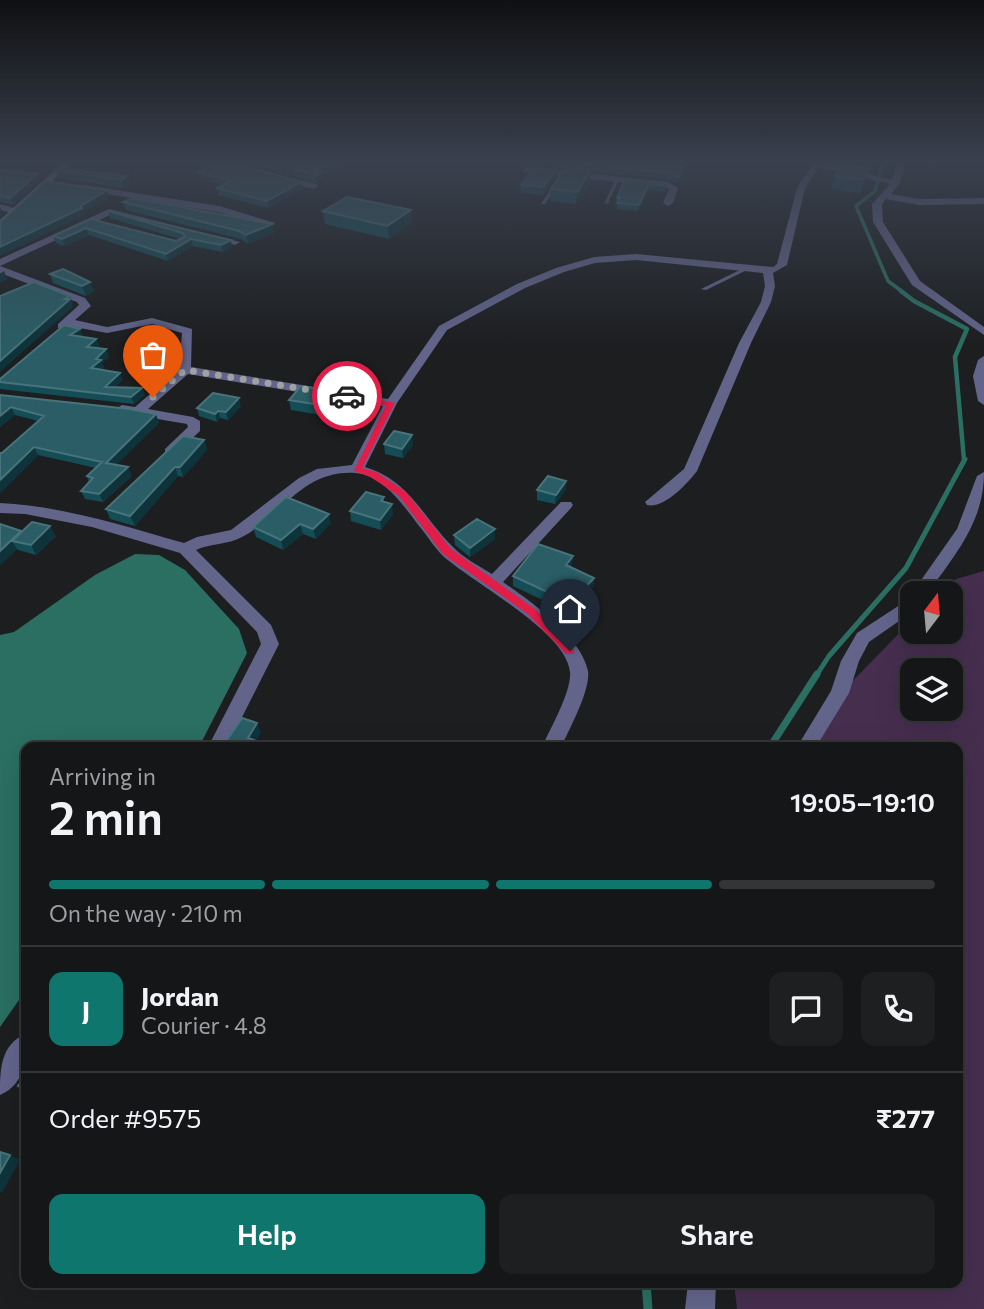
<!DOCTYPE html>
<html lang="en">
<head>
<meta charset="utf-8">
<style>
  :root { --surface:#151618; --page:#1e1f21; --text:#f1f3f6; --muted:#9d9fa2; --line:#343537; --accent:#0f766e }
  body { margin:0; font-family:Commissioner,sans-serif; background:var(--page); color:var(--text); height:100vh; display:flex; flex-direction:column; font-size:26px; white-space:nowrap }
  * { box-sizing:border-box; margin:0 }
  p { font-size:23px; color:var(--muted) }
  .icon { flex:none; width:38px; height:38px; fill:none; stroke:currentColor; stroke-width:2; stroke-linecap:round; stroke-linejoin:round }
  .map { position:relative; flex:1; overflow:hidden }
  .panel { position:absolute; left:21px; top:742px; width:942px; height:546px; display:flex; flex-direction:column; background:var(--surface); border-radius:14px; box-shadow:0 7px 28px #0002,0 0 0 2px var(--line) }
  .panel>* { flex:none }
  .needle { width:46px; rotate:16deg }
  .fabs { position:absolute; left:900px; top:581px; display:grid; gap:14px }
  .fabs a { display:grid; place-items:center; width:63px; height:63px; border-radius:14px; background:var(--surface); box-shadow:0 7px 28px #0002,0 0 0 2px var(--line); font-size:35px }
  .pin { position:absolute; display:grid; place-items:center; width:60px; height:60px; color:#fff; margin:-72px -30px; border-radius:50% 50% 50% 0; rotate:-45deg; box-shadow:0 0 7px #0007 }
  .pin .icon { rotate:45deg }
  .courier { position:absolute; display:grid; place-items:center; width:70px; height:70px; margin:-35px; border:5px solid #e11d48; border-radius:50%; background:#fff; color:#222; box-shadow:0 2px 9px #0007 }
  .summary em { font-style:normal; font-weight:600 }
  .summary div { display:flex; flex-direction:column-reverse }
  .summary { display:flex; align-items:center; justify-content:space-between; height:119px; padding:0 28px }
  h1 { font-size:46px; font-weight:600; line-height:52px }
  .bar { display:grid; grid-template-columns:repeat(4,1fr); gap:10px 7px; align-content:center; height:84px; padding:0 28px }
  .bar i { height:9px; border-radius:5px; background:var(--line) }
  .bar .current { background:var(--accent) }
  .bar p { grid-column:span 4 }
  .line { display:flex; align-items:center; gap:18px; padding:0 28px; border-top:2px solid var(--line) }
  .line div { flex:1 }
  .round { display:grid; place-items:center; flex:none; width:74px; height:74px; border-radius:14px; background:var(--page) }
  .cta { display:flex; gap:14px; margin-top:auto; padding:14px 28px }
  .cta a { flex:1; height:80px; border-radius:14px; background:var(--accent); color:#fff; font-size:28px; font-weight:600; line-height:80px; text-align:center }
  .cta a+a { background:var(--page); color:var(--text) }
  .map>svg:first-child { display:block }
  .green { fill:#462e4f; fill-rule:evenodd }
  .water { fill:#2a6f62 }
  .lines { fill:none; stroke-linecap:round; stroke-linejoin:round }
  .stream-far4 { stroke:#2a6f62; stroke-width:3.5 }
  .stream-far3 { stroke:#2a6f62; stroke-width:4.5 }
  .stream-far2 { stroke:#2a6f62; stroke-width:5 }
  .stream-far1 { stroke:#2a6f62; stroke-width:7 }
  .stream { stroke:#2a6f62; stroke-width:9 }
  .service { fill:#62648a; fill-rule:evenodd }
  .minor { fill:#62648a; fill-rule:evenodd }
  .secondary { fill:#898cc9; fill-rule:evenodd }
  .wall { fill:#144d56 }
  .shaded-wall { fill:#0e333a }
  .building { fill:#2a5d66; stroke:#48737a; stroke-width:2 }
  .route { fill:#e11d48 }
  .done { stroke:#9fa1a2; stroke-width:7; stroke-dasharray:0 12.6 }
</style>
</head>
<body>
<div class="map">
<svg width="984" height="1309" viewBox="0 0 984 1309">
  <rect width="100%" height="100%" fill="#1c1e20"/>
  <path class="green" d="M984 571V1309H737L734 1283H957V747H807L838 696 912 620V632H950V593H940L956 579ZM912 670H950V709H912Z"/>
  <path class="water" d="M135 554 159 555 185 570 239 629 247 653 199 747H26V990L0 1027V635L14 632 95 575Z"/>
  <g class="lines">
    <path class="stream-far4" d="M883 162 875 191 856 206 888 281 904 293"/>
    <path class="stream-far3" d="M901 291 914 301 967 329 955 357 964 460"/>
    <path class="stream-far2" d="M816 676 829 656 906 568 965 459"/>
    <path class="stream-far1" d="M770 747 817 674"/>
    <path class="stream" d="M646 1283 648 1309"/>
    <path class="service" d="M617 179 619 180 608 203 604 204 615 180Z
      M554 184 558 185 545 204H541Z
      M744 268 749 269 706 290 701 289Z"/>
    <path class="minor" d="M807 162H823L892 180 897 162H905L900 183 891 194 919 199 984 198V204L919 205 886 199 882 204 883 222 920 281 984 327V335L912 285 873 222 872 204 890 184 819 167 805 188 787 265 773 273 775 286 771 302 751 343 697 471C687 484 664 509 647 505L645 502 684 469 739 343 761 302 765 286 763 273 636 260 595 263 564 272 525 288 447 330 397 403 365 467C410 481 421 515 452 546 462 557 479 566 492 574L561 502H571L573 505 571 508 503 582C530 601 581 636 588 671 591 689 569 730 561 747H542C550 729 572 691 570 672 566 631 471 582 442 555 434 547 427 535 419 526 404 506 383 475 355 473 302 470 282 516 242 537 228 545 210 543 196 550L271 625 279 644 227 747H208L261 644 257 632 180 553 92 527 25 514 0 513V503C63 506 124 526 184 543L197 537 231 530 299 478 317 469 352 465 383 406 188 374 148 409 193 417 200 421V431L175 455H165V449L188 427 187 424 122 413 116 409 122 405 135 407 179 369 182 333 152 324 107 333 69 326 58 328V324L79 305 77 302 0 273V259L109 209 240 242 235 245 110 215 0 266 85 298 91 306 75 320 107 327 152 318 192 329 191 367 388 399 439 326 517 284 556 268 594 257 636 254 773 267 777 264 797 188 812 165Z
      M526 167 668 182 678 188 673 203 668 206 663 203 669 189 666 187 523 172Z
      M278 175 317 184 318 186 314 189 275 180Z
      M84 185 219 206 275 223 270 226 218 212 81 190V186Z
      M0 204 18 209 20 211 15 214 0 210Z
      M984 356V405L978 401 973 376 978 360Z
      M984 472C984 522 956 553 928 593H912L957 529 977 476Z
      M912 597V612L869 642 859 661 849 693 816 747H797L831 691 841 661 857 633Z
      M26 1034C26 1058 26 1084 0 1095 0 1071 0 1044 26 1034Z
      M688 1283H716L715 1309H685Z"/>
    <path class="secondary" d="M64 162H73L0 228V220Z"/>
  </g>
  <path class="wall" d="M244 162H297L279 171Z
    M306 162H349L323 175V179L316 183 295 176 294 169Z
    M556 162H688L677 184 668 179 591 171 590 182 576 204 550 201 551 189 565 169 556 167Z
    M923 162H938L937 166 924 164Z
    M0 170 39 181 13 205 0 202Z
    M56 170 127 176 130 184 123 188 59 178Z
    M556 170 555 178 543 195 521 193V185Z
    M198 172 302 188 268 208 219 195 217 188 224 185 200 178Z
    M835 177 865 181 860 193 831 189Z
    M625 179 667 184 666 190 665 192 648 190 638 211 617 209V198Z
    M123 202 274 232 248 244 241 239 126 210Z
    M411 210 412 222 389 239 325 224 323 211Z
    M108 211 232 247 223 252 193 246 168 261 89 235 64 246 56 243 53 236 91 219 176 241 180 239 110 218Z
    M50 274 94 291 86 296 53 283Z
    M83 336 81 337 96 339 99 346 97 348 106 349 109 357 102 363 104 367 101 370 120 373 122 380 115 387 142 388 145 395 134 404 0 389V379Z
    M336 392 337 401 327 416 291 410 289 400Z
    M0 395 159 423 116 465 132 476 103 502 85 499 81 491 89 482 87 476 96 468 38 455 0 493V453H2L38 421 15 415 0 427Z
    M241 406 228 420 220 418 217 422 199 416 197 408Z
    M204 440 207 450 183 477 178 476 135 526 110 519 106 509Z
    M384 444 413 445 403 458 385 454Z
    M566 481 565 491 555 504 537 500V490Z
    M286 497 331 523 316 539 303 534 283 550 256 537 253 527Z
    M384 497V502L393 514 381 530 351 521 350 511Z
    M0 524 21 531 56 536 36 555 18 550 17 549 0 565Z
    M495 529V539L470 557 455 545 454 535Z
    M573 556 571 567 594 578 593 587 570 613 513 586V576Z"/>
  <path class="shaded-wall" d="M0 162H9L0 167Z
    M282 162H297L279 171 277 164Z
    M334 162H349L323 175V179L316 183 315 171Z
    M685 162H688L677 184 678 178Z
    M869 169 865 181 860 193 863 180Z
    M556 170 555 178 543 195V187Z
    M591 170 590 182 576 204 577 192Z
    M37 174 39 181 13 205 10 198Z
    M127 176 130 184 123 188 121 180Z
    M301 182 302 188 268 208 267 201Z
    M649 184 648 190 638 211 639 205Z
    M107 190 109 197 84 212 85 215 0 256V247L81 206Z
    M0 207 3 214 0 217Z
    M411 210 412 222 389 239 387 226Z
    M272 224 274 232 248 244 246 235Z
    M86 228 89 235 64 246 62 239Z
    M191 239 193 246 168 261 166 254Z
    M231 240 232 247 223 252 221 245Z
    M4 271 7 279 0 283V274Z
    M90 282 94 291 86 296 82 286Z
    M70 296 73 303 72 304 73 307 0 372V361L65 299Z
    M80 329 83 336 73 342 70 335Z
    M96 339 99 346 90 354 87 347Z
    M106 349 109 357 102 363 104 367 94 376 91 368 96 359Z
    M120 373 122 380 107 394 105 387Z
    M142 388 145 395 134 404 131 397Z
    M336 392 337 401 327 416 326 406Z
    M239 398 241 406 228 420 226 412Z
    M11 407 15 415 0 427V416Z
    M218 411 220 418 217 422 215 414Z
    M156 414 159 423 110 471 106 463Z
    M412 435 413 445 403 458 402 449Z
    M204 440 207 450 183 477 180 467Z
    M34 447 38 455 0 493V480Z
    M128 467 132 476 103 502 99 494Z
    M175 467 178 476 135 526 130 516Z
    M566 481 565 491 555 504 556 495Z
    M392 504 393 514 381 530 380 520Z
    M329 514 331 523 316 539 313 529Z
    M300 524 303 534 283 550 281 540Z
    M50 526 56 536 36 555 31 545Z
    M495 529V539L470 557V548Z
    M21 531 12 541 17 549 0 565V551Z
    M573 556 572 566 566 574V565Z
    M594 578 593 587 570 613 571 603Z
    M257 723 261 732 255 742 257 747H249L248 738Z
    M10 1155 20 1160 2 1193 0 1192V1173Z"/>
  <path class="building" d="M219 162H231L301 182 267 201 217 188 232 181 198 172Z
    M306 162H334L315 171 322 172 315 176 294 169Z
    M568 162H685L678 178 669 173Z
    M843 163 869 169 863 180 835 177Z
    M566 167 591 170 577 192 551 189Z
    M59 168 127 176 121 180 56 170Z
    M534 168 556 170 543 187 521 185Z
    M0 170 37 174 10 198 0 196Z
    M625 179 667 184 666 186 649 184 639 205 617 203 620 198H617Z
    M46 181 107 190 81 206 82 208 0 247V222Z
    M347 197 411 210 387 226 323 211Z
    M133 198 272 224 246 235 239 231 123 202Z
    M108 211 231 240 221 245 191 239 166 254 86 228 62 239 53 236 91 219 176 241 185 237 183 233Z
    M63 269 90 282 82 286 50 274Z
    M34 282 70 296 65 299H70L0 361V296Z
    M64 325 80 329 70 335 96 339 87 347 106 349 96 359 101 360 91 368 120 373 105 387 142 388 131 397 0 382V379Z
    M301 386 336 392 326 406 289 400Z
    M213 393 239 398 226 412 218 411 215 414 197 408Z
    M0 395 130 409 156 414 106 463 128 467 99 494 81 491 93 478 87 476 102 462 34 447 0 480V453H2L44 416 11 407 0 416Z
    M394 431 412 435 402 449 384 444Z
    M183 436 204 440 180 467H175L130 516 106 509Z
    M548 476 566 481 556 495 537 490Z
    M366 492 384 497 381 501 392 504 380 520 350 511Z
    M286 497 329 514 313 529 300 524 281 540 253 527Z
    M477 519 495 529 470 548 454 535Z
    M32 522 50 526 31 545 12 541Z
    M0 524 21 531 0 551Z
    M538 544 573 556 566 565 594 578 571 603 513 576Z
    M242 718 257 723 248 738 254 740 249 747H222Z
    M26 1075V1090L18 1086Z
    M0 1152 10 1155 0 1173Z"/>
  <linearGradient id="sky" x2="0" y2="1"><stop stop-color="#0f1012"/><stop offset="0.47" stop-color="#3a414e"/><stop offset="1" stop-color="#3a414e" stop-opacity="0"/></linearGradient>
  <rect width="984" height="346" fill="url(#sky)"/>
  <path class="route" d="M347 393 395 403 362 468 376 472 406 492 451 549 535 609 574 648V654H566L528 614 443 554 399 496 369 476 354 471 386 405 344 398Z"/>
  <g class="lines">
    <path class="done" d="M153 397 185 370 347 396"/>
  </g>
</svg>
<div class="fabs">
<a><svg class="needle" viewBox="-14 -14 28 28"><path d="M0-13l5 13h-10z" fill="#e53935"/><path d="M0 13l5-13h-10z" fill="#9d9fa2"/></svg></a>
<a><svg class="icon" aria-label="layers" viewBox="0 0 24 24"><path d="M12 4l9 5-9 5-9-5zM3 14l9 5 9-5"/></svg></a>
</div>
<div class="pin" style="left:153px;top:397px;background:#ea580c"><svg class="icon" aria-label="bag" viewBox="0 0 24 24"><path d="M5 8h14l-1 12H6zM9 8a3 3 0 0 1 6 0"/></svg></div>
<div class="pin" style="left:570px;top:651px;background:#1f2937"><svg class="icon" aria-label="home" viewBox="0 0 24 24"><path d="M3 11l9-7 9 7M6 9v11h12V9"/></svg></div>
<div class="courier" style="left:347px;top:396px"><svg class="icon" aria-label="car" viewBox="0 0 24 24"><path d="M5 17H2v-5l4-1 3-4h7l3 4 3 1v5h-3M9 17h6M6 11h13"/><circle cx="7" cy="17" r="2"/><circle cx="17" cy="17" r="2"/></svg></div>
<section class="panel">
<div class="summary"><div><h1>2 min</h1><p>Arriving in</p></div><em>19:05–19:10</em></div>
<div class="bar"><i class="current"></i><i class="current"></i><i class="current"></i><i></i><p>On the way · 210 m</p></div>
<div class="line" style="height:126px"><b class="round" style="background:var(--accent);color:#fff">J</b><div><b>Jordan</b><p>Courier · 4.8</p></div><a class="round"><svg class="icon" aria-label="chat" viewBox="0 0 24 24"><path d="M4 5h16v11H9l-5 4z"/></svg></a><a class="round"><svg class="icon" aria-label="phone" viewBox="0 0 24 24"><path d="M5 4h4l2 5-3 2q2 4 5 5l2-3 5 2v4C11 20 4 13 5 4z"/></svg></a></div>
<div class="line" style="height:91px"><div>Order #9575</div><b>₹277</b></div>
<div class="cta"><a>Help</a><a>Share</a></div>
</section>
</div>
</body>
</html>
